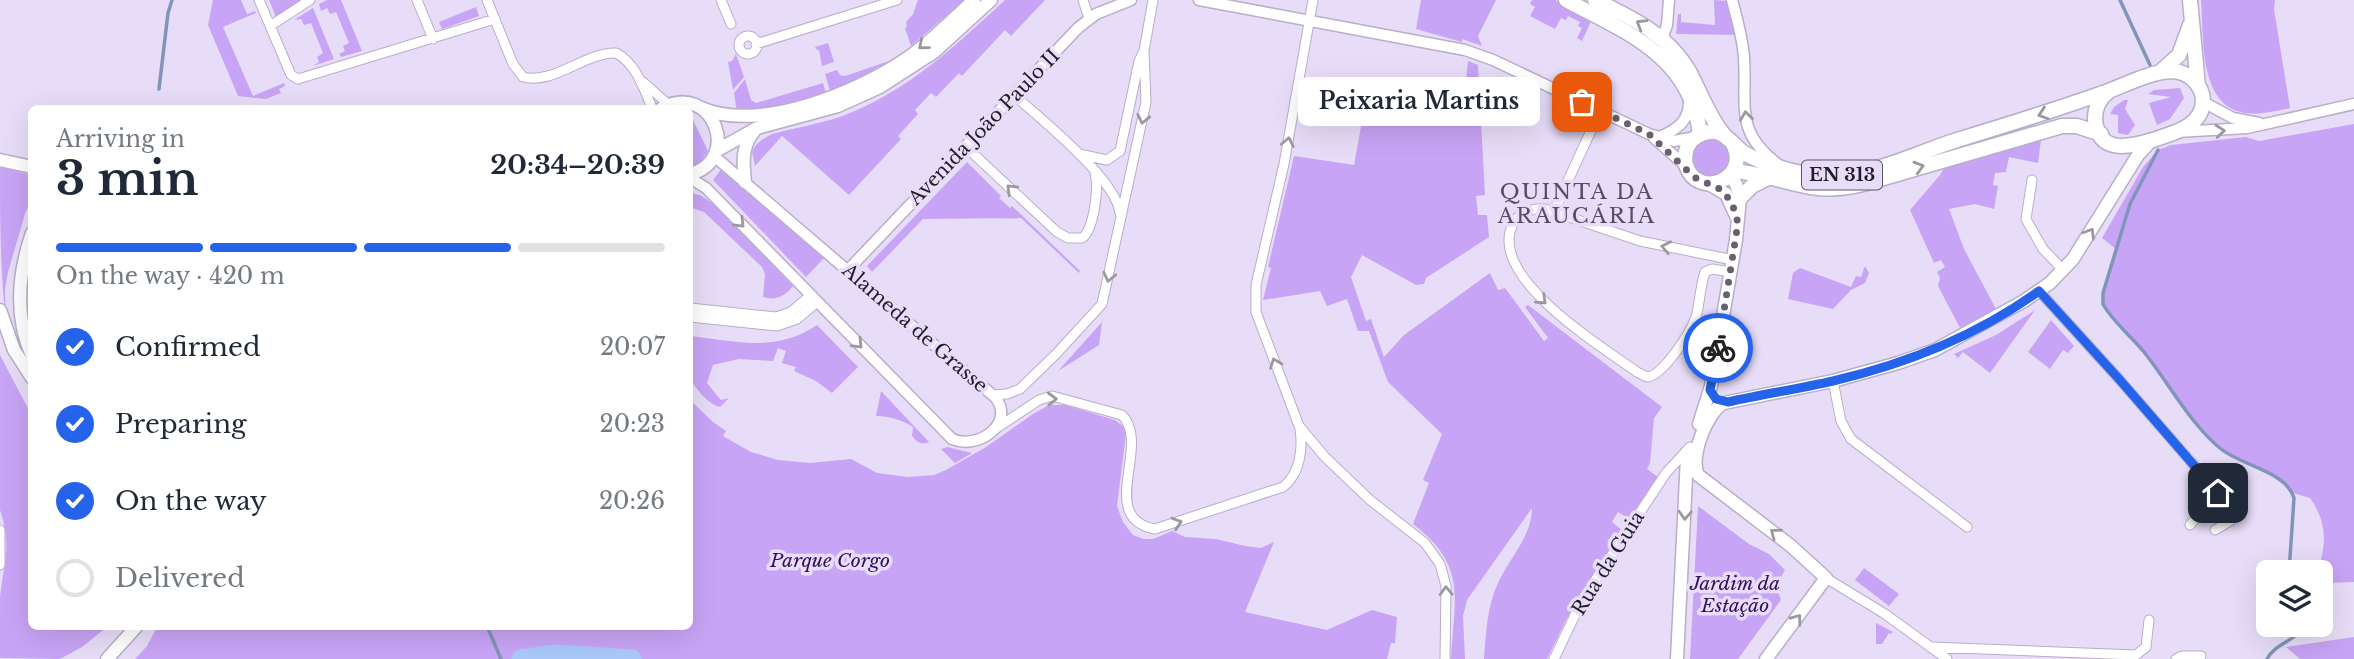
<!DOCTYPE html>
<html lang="en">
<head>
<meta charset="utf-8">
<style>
  :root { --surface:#fff; --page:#f2f2f3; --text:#1f2937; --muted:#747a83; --line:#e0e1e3; --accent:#2563eb }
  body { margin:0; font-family:"Libre Baskerville",serif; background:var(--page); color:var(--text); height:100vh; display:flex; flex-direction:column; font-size:26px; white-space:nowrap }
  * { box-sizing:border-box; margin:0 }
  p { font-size:23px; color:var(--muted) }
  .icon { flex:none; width:38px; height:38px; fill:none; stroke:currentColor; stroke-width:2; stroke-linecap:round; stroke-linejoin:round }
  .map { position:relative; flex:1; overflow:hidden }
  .side { position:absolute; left:28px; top:105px; width:665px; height:525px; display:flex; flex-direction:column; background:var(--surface); border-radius:10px; box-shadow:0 7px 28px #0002 }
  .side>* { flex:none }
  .controls { position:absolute; left:2256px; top:560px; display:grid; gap:14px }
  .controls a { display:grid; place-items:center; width:77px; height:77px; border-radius:10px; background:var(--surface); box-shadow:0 7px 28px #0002; font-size:35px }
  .pin { position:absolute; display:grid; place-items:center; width:60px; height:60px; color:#fff; margin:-30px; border-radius:14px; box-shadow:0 4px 10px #0006 }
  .courier { position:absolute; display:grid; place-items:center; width:70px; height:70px; margin:-35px; border:5px solid #2563eb; border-radius:50%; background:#fff; color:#222; box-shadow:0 2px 9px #0007 }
  .bubble { position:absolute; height:49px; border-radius:10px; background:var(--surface); box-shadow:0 7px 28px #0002; font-size:23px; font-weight:800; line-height:49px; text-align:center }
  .headline em { font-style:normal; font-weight:800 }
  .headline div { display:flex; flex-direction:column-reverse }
  .headline { display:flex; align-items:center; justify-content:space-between; height:119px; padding:0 28px }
  h1 { font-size:46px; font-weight:800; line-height:52px }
  .bar { display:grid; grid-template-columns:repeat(4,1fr); gap:10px 7px; align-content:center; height:84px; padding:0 28px }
  .bar i { height:9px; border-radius:5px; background:var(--line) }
  .bar .current { background:var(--accent) }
  .bar p { grid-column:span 4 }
  ol { padding:0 28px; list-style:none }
  li { display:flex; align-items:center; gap:21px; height:77px }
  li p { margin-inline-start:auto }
  li .icon { padding:7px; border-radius:50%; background:var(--accent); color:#fff; stroke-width:4 }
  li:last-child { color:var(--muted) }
  li i { width:38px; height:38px; border:4px solid var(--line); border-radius:50% }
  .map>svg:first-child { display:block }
  .green { fill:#c8a4f6 }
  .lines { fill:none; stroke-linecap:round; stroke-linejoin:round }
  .stream { stroke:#8195ba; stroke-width:3.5 }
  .river { stroke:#aac9f9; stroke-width:19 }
  .minor-casing { stroke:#b8aec8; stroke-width:11 }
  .tertiary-casing { stroke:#b8aec8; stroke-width:13 }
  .secondary-casing { stroke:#b8aec8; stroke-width:15 }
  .primary-casing { stroke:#b8aec8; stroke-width:17 }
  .minor { stroke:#fff; stroke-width:9 }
  .tertiary { stroke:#fff; stroke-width:10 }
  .secondary { stroke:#fff; stroke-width:12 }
  .primary { stroke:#fff; stroke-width:14 }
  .oneway { stroke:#9b999d }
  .done { stroke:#676070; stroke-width:7; stroke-dasharray:0 12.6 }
  .route { stroke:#2563eb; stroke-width:9 }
  .labels { text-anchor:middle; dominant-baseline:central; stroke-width:7; stroke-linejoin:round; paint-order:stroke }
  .shield { fill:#e8ddf8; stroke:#5d5765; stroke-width:2 }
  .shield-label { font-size:18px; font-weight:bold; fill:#211d26 }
  .street-label { font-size:19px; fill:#211d26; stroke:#e8ddf8 }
  .park-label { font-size:19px; font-style:italic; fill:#370e59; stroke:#e8ddf8 }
  .neighbourhood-label { font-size:21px; letter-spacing:2px; fill:#574d64; stroke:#e8ddf8 }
</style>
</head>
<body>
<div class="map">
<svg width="2354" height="659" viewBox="0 0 2354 659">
  <rect width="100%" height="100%" fill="#e8ddf8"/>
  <path class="green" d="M213 0H241L247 14 255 11 256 13 223 27 253 96 284 83 285 86 279 89 281 93 266 99 238 96 208 25Z
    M269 0H303L276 17Z
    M327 0H341L362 51 341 57 339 54 345 51 343 46 349 43 336 12 330 14 327 8 321 11 319 4Z
    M918 0H964L911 46 905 28 907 27 906 22 913 14Z
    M1005 0H1045L1011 36 1005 30 962 76 959 73 936 97 931 93 915 110 918 114 898 136 901 139 849 195 782 136 755 166 752 152C755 143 764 138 772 134 795 128 818 124 840 117 907 92 954 47 1005 0Z
    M1421 0H1496L1478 36 1482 46 1462 39V42L1416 29Z
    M1532 0H1555L1592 19 1582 41 1577 38 1582 28 1578 26 1580 22 1568 16 1566 20 1561 18 1555 29 1530 16 1535 7 1530 4Z
    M1714 0 1728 1 1738 35 1676 34 1678 14H1681V22L1715 25Z
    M2201 0H2275L2274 9 2290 108C2275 111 2256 116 2241 112 2198 102 2204 34 2201 0Z
    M476 7 479 16 442 29 439 22Z
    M313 8 334 59 313 66 319 62 317 57 323 53 311 23 304 25 301 19 294 20Z
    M828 43 834 62 822 66 819 50H817L815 47Z
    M736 54 744 77 733 90 728 62 732 61Z
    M889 61 856 80 830 91 825 74 837 70 840 75 845 76Z
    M1468 61 1478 65 1485 195 1476 196 1478 215H1487L1489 237 1426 278 1424 284 1416 285 1362 255 1351 277 1366 321 1371 319 1384 357 1404 335 1490 273 1498 290 1505 288 1544 341 1548 338 1525 307 1528 305 1662 407 1654 418 1650 463 1647 469 1658 477 1629 519 1618 512 1612 522 1622 530 1566 620 1547 659H1484C1486 633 1487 606 1498 583 1510 557 1532 536 1532 508L1467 600 1463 616 1465 659H1451C1454 598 1468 566 1413 524L1429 483 1423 480 1442 434 1388 382 1369 331H1358L1347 299 1327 306 1320 291 1263 300 1271 268 1268 267 1294 156 1354 165 1364 110 1461 124Z
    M745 79 751 100 756 103 823 83 826 93 773 108 737 112 734 93Z
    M2180 88 2184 98 2170 119 2157 125 2149 103 2171 97 2148 94 2154 90Z
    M2124 100H2128L2125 109 2135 125 2128 135 2118 133V115L2110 114 2114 107Z
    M690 114 708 151 699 165 690 169Z
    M2354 124V582L2328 583 2321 578 2320 572H2318C2326 543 2328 524 2310 498L2293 493 2276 477 2238 460 2220 449 2194 420 2145 353 2104 308 2103 293 2116 249 2102 238 2143 167 2158 150 2171 145 2246 137 2259 141Z
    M1709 139C1723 140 1735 151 1728 165 1710 199 1669 150 1709 139Z
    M2041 140 2038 163 2009 157 2006 172 1995 173 1993 185 1998 186 1994 209 1975 204 1949 209 1964 249 1996 309 1960 328 1938 286 1940 278 1937 272 1945 267 1941 260 1934 263 1910 210 1940 175 1944 168Z
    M967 162 1001 196 999 198 1010 208 1012 206 1080 271 1079 273 1021 218 923 219 872 272 867 266Z
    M0 167 31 175V199L25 214 8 272 5 289 6 321C0 272 0 217 0 167Z
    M722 168 825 257 806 277 713 180Z
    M690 193 700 195 712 203 793 286C786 296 775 301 763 297L765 274 762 267 704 212 690 207Z
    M1865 266 1869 273 1865 283 1851 290 1833 309 1788 299 1793 273 1800 268 1851 287 1856 276 1861 277Z
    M2035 310 1990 373 1963 352 1958 358 1954 354 1996 335Z
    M2051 320 2074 346 2068 353 2063 350 2050 369 2028 352Z
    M1102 322 1099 345 1058 371Z
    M817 325 858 367 832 393 816 381 794 371 796 367 782 363 786 351 778 348 773 361 739 359 713 365 707 383 721 400 729 398 720 407C709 405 693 387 690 376 686 365 689 348 690 336 736 341 776 353 817 325Z
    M0 355 31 414 32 626 107 627 82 647 60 659 0 658C0 638 0 617 0 597 4 561 12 546 0 510Z
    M881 391 929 442H930C921 445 918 443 912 436L913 427C902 420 890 416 876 416Z
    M690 400 713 422 726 431 723 436 751 452 778 460 810 463 851 459 877 473 908 477 934 475 946 470 986 447 1033 414 1049 405H1065L1115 420 1123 426 1126 434 1117 506 1123 522 1133 535 1143 539H1153L1172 531 1185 537 1216 539 1245 546 1261 548 1274 542 1245 612 1327 630 1372 610 1397 617 1395 643H1391L1387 659H135L147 646 157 627 690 626Z
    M947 447 972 453 955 463 941 449Z
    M1698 506 1749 544 1769 554 1785 570 1781 577 1774 580 1781 600 1738 659H1690Z
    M1864 568 1899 594 1889 606 1855 580Z
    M1876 623 1893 632 1891 634 1889 633 1882 644H1876Z
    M2354 637V659H2300L2286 647Z"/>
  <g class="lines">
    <path class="stream" d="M2120 0 2150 65
      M159 89 168 13 172 0
      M2158 150 2130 204 2103 293V304C2112 321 2132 337 2144 352 2168 382 2191 425 2221 449 2242 466 2286 471 2294 498L2289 572
      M487 626 501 659
      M2267 659C2275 643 2296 642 2303 625"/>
    <path class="river" d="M521 659 556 654 632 659"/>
    <g class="minor-casing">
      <path id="minor" d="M259 0 291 75 298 79 495 19
        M417 0 433 39
        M487 0 513 64 523 77C554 85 585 52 616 53 636 63 644 89 652 108
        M721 0 731 24
        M1083 0 1089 18
        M1313 0 1284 164 1256 285V312L1299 426 1325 457 1370 500 1425 543 1440 564 1446 586 1445 659
        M270 26 310 0
        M739 45a9 9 0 1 1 18 0a9 9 0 1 1-18 0Z
        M756 44 897 0
        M643 82 669 105
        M1014 95C1041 119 1116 179 1120 213
        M965 146 1057 232 1068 238H1082C1094 230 1099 187 1095 173
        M1079 154 1107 160 1120 151 1139 61 1144 51 1153 0
        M2032 180 2026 219 2043 249 2063 270
        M1554 211 1600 111
        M1731 272 1712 269 1705 272C1700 287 1700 302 1696 317 1691 332 1663 376 1647 377L1637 372C1603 347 1486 277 1513 224 1519 212 1533 208 1545 209L1640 241 1733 260
        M2039 291 2119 379 2232 509 2234 515 2230 521 2215 530
        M690 308 776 317 791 312 811 295
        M690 317 777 326 797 319 817 302
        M1833 381 1841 421 1851 439 1967 527
        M992 395 1007 394 1020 389 1056 354 1102 304 1146 102 1144 51
        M995 429 1039 400 1052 396 1122 415C1152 445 1096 518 1155 529L1283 487C1300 474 1303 449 1300 429
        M2190 525 2218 493
        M0 530V565
        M1826 578 1885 614 1947 659
        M1932 647 2136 655 2146 647 2149 620
        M1554 659 1575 615 1596 579 1666 473 1690 447
        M2176 659 2182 656H2201"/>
    </g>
    <g class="tertiary-casing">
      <path id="tertiary" d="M1199 0 1465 50 1493 60 1649 134 1674 141 1696 137
        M1732 0C1737 19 1743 39 1744 58 1747 107 1734 132 1779 165
        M1662 39 1667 25 1669 0
        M2203 102 2233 118 2259 123
        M2177 132 2247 128 2354 104
        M1659 137C1677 130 1690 121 1689 99
        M1654 138 1688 168
        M690 178 706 188 952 439C977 450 1015 425 996 398L714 156
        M848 270 1078 28 1096 14 1131 0"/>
    </g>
    <g class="secondary-casing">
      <path id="secondary" d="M662 108C714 81 742 161 690 174
        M701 108C760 133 859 92 909 57 933 40 953 19 974 0
        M716 151 757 128 838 106 880 87 934 52 991 0
        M0 160 32 167
        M745 182C743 163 741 146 755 130
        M1707 183 1726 194 1736 216
        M32 233C18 274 14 316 32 356
        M0 310 14 350 32 378
        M1699 424 1711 386 1736 240 1740 198 1736 184 1730 175
        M107 659 137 626
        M1677 659 1687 457
        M1766 659 1826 578 1791 546 1698 475C1689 458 1707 411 1724 403L1833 381 1898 363 1935 350 2024 301 2050 283 2073 259 2138 155 2152 140"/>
    </g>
    <g class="primary-casing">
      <path id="primary" d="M1566 0C1626 32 1691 56 1700 134
        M1595 0C1632 18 1669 35 1690 73 1701 94 1709 117 1724 135
        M2190 0 2198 86
        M2160 72 2179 55 2190 25
        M1732 142C1753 179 1697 201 1686 165 1684 156 1686 147 1692 140 1699 134 1707 131 1716 132 1729 135 1735 148 1746 154 1764 164 1786 170 1806 174 1856 184 1908 156 1954 141 2003 126 2052 111 2100 94 2122 87 2148 72 2171 71 2187 71 2202 83 2203 100 2203 127 2173 133 2153 140 2130 147 2098 155 2095 119 2095 108 2099 99 2108 92
        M1733 171C1784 175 1808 198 1863 184L2062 126H2077L2101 134
        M1740 198 1752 186 1770 177"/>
    </g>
    <use href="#minor" class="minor"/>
    <use href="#tertiary" class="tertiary"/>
    <use href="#secondary" class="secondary"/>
    <use href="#primary" class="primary"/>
  </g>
  <defs><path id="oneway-chevron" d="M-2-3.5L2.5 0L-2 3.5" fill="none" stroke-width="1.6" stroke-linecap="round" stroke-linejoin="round" transform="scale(1.75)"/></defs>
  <g class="oneway">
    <use href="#oneway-chevron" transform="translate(1641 24) rotate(-149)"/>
    <use href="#oneway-chevron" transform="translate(923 45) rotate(141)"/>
    <use href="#oneway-chevron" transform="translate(2043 114) rotate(162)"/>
    <use href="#oneway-chevron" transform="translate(1746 116) rotate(-97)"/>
    <use href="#oneway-chevron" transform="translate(1143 119) rotate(102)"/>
    <use href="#oneway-chevron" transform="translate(2220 131) rotate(-5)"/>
    <use href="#oneway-chevron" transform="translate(1288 142) rotate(-79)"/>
    <use href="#oneway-chevron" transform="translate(1919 167) rotate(-16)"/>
    <use href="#oneway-chevron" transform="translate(1011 189) rotate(-136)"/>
    <use href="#oneway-chevron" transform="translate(740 223) rotate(45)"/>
    <use href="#oneway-chevron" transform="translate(2090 233) rotate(-58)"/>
    <use href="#oneway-chevron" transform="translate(1666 247) rotate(-169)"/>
    <use href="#oneway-chevron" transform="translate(1109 277) rotate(102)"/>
    <use href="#oneway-chevron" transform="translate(1542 300) rotate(43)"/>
    <use href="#oneway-chevron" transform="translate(858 344) rotate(46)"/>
    <use href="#oneway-chevron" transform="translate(1275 363) rotate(-111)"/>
    <use href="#oneway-chevron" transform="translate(1052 399) rotate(-2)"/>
    <use href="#oneway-chevron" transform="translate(1685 515) rotate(93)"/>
    <use href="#oneway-chevron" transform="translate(1177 523) rotate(-18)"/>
    <use href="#oneway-chevron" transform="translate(1775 533) rotate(-143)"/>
    <use href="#oneway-chevron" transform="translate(1446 591) rotate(-92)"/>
    <use href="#oneway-chevron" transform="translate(1797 619) rotate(-53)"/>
  </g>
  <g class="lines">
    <path class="done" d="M1582 102 1649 134 1694 177 1722 190 1732 203 1738 223 1718 348"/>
    <path class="route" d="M1718 348 1710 390 1716 399 1728 402C1763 394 1798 389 1833 381 1906 364 1978 335 2039 291L2119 379 2218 493"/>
  </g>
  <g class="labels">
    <rect class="shield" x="1802" y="160.5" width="80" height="29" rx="5"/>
    <g class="shield-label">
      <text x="1842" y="175">EN 313</text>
    </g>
    <g class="street-label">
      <text transform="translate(984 127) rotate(-46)">Avenida João Paulo II</text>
      <text transform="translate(915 328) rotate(41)">Alameda de Grasse</text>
      <text transform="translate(1608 563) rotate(-58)">Rua da Guia</text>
    </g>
    <g class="park-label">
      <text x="830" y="560">Parque Corgo</text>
      <text x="1735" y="583">Jardim da<tspan x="1735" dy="22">Estação</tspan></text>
    </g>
    <g class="neighbourhood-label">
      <text x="1577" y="192">QUINTA DA<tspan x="1577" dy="24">ARAUCÁRIA</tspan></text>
    </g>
  </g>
</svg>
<div class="controls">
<a><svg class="icon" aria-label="layers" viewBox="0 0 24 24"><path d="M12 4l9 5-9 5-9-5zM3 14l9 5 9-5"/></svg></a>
</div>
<div class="pin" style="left:1582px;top:102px;background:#ea580c"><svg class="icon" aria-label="bag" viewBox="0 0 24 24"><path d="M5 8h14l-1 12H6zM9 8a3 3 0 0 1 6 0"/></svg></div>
<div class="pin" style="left:2218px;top:493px;background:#1f2937"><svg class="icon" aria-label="home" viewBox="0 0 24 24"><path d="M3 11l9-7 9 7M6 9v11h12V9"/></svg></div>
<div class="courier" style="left:1718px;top:348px"><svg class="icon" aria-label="bike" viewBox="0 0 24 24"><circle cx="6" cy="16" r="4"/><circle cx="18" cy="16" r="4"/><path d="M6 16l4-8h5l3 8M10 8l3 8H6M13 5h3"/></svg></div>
<div class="bubble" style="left:1298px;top:77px;width:242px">Peixaria Martins</div>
<section class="side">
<div class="headline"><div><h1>3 min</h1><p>Arriving in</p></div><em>20:34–20:39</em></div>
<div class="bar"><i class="current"></i><i class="current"></i><i class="current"></i><i></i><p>On the way · 420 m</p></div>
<ol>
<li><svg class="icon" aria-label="check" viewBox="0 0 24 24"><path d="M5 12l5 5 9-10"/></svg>Confirmed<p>20:07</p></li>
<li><svg class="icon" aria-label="check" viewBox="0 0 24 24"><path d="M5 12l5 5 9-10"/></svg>Preparing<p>20:23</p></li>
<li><svg class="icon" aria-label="check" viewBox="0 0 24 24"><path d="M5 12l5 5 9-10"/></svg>On the way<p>20:26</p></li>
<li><i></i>Delivered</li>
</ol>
</section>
</div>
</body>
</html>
